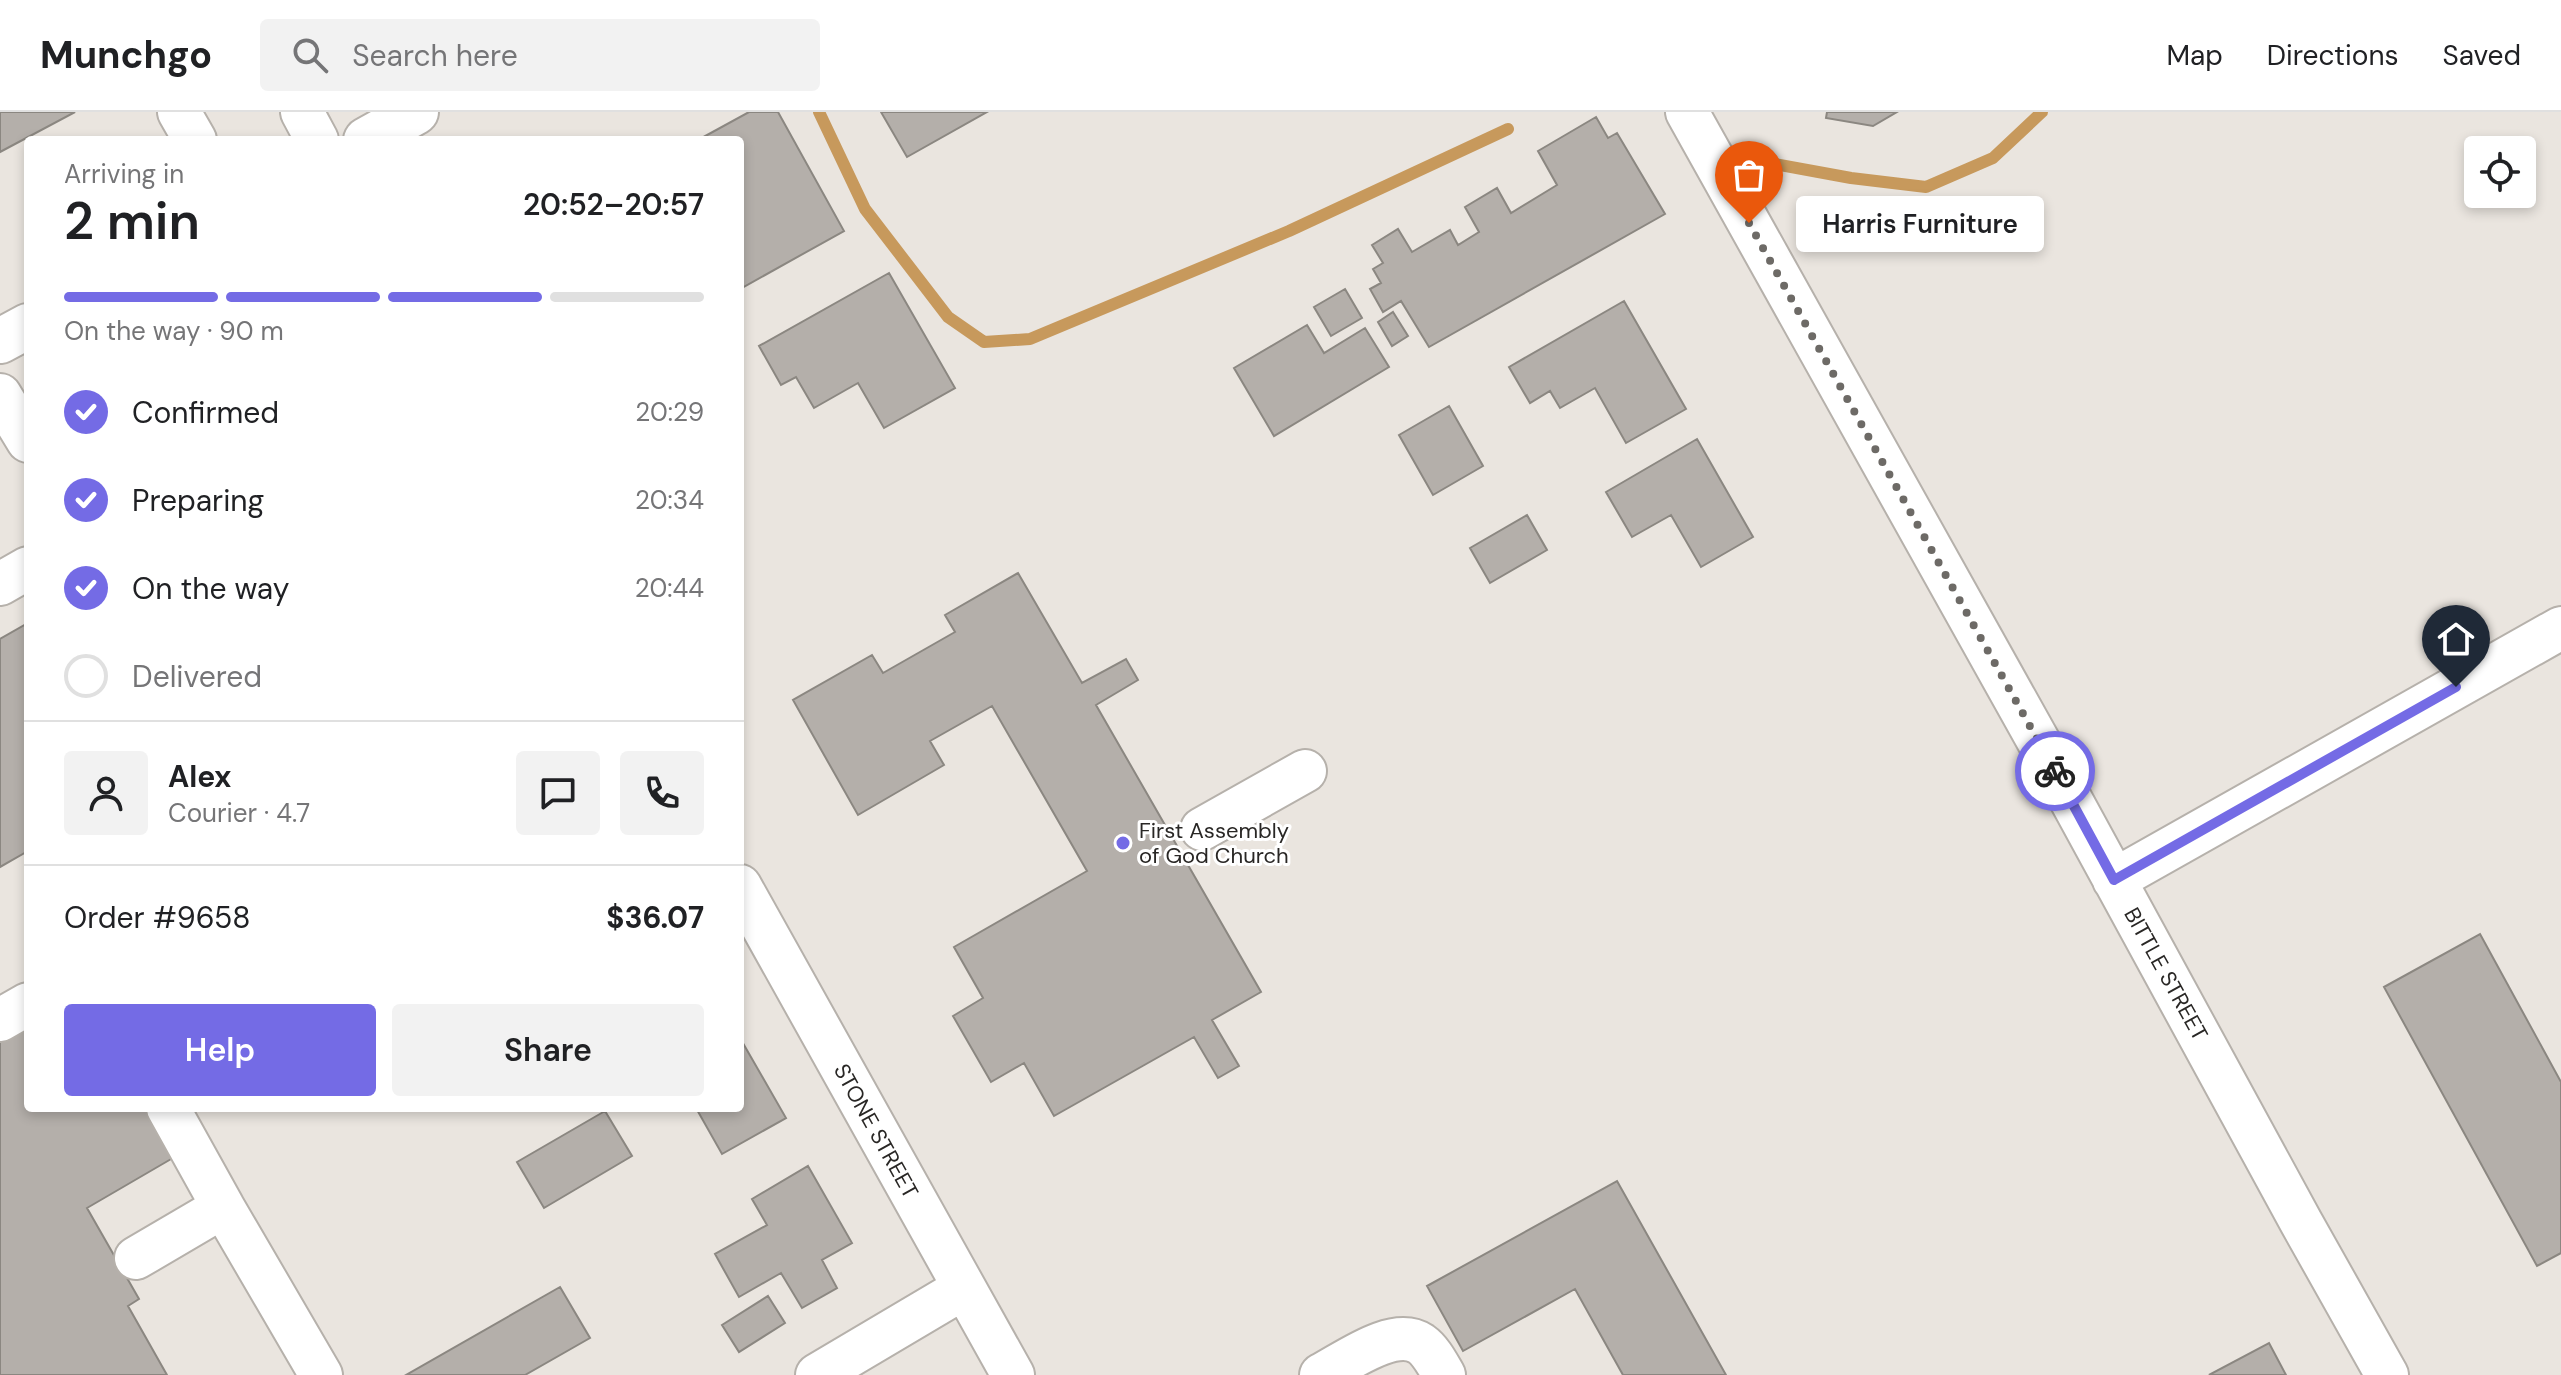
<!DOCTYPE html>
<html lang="en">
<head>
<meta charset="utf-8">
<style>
  :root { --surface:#fff; --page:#f2f2f2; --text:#202124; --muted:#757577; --line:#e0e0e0; --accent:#746be5 }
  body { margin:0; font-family:"DM Sans",sans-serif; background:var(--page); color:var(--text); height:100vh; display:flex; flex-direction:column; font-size:30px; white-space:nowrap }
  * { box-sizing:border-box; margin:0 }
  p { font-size:26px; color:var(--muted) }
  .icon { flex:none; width:44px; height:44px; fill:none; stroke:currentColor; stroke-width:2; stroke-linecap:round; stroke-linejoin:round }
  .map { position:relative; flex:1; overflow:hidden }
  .drawer { position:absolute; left:24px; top:24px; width:720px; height:976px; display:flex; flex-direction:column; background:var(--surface); border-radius:8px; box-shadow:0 4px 12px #0003 }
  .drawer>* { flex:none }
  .buttons { position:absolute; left:2464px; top:24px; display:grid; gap:16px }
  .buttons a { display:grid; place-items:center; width:72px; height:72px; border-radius:8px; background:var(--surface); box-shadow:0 4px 12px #0003; font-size:40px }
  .pin { position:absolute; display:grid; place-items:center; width:68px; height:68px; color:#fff; margin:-82px -34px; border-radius:50% 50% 50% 0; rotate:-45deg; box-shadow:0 0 8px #0007 }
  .pin .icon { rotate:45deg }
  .courier { position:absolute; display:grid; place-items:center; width:80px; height:80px; margin:-40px; border:6px solid #746be5; border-radius:50%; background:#fff; color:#222; box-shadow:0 2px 10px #0007 }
  .bubble { position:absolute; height:56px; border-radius:8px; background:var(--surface); box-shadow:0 4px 12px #0003; font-size:26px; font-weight:600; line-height:56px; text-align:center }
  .head em { font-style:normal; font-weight:600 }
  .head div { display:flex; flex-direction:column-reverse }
  .head { display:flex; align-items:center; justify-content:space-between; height:136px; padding:0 40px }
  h1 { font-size:52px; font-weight:600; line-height:60px }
  .bar { display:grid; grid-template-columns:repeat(4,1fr); gap:12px 8px; align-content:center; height:96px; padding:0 40px }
  .bar i { height:10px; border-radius:6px; background:var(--line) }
  .bar .active { background:var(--accent) }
  .bar p { grid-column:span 4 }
  .line { display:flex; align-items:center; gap:20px; padding:0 40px; border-top:2px solid var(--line) }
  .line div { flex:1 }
  .round { display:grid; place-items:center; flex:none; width:84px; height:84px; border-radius:8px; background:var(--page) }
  ol { padding:0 40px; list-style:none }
  li { display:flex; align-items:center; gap:24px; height:88px }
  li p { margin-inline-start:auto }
  li .icon { padding:8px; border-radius:50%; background:var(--accent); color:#fff; stroke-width:4 }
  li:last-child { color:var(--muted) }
  li i { width:44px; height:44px; border:4px solid var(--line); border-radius:50% }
  .primary-button { display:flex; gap:16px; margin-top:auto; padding:16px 40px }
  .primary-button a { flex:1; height:92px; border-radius:8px; background:var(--accent); color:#fff; font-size:32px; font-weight:600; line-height:92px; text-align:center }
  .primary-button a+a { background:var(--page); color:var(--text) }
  header { display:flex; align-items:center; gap:48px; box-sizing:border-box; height:112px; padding:0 40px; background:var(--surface); border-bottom:2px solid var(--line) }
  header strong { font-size:38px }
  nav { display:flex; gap:44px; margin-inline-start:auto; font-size:28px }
  .search { width:560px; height:72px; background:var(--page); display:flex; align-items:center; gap:20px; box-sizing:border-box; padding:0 28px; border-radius:8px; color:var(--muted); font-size:30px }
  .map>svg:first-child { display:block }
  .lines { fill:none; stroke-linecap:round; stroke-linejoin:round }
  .stream { stroke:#c7995c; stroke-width:12 }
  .building { fill:#b4afaa; stroke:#8b8781; stroke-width:2 }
  .minor-casing { stroke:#b6b1ab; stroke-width:46 }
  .major-casing { stroke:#b6b1ab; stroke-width:48 }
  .minor { stroke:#fff; stroke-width:42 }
  .major { stroke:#fff; stroke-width:44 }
  .done { stroke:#6d6a66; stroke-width:8; stroke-dasharray:0 14.4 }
  .route { stroke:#746be5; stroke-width:10 }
  .poi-dot { fill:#746be5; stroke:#fff; stroke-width:3 }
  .labels { text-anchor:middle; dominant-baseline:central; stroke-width:6; stroke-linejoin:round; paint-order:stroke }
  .poi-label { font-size:22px; fill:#292725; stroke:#fff; text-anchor:start }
  .street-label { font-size:22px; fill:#292725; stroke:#fff }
</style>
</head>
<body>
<header>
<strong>Munchgo</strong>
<div class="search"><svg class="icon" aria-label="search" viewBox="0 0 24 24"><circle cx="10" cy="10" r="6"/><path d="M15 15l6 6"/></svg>Search here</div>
<nav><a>Map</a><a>Directions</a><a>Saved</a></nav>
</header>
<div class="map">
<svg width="2561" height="1263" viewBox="0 0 2561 1263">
  <rect width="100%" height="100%" fill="#eae5df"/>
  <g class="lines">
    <path class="stream" d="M819 0 865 97 948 205 984 230 1030 227 1289 119 1508 17
      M1748 47 1851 66 1926 75 1993 46 2042 0"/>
  </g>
  <path class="building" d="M0 0H75L0 40Z
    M749 0H778L844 119 740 177V28H698Z
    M881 0H987L907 45Z
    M1827 0H1897L1873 14 1826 6Z
    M1596 5 1608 26 1617 21 1665 102 1429 235 1401 189 1383 200 1370 177 1381 171 1373 157 1383 151 1372 133 1398 117 1412 140 1450 118 1458 133 1479 120 1465 95 1497 76 1511 101 1557 73 1538 39Z
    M889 161 955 276 884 316 858 271 814 296 796 265 781 273 759 234Z
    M1345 177 1362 206 1331 224 1314 195Z
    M1624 189 1686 297 1626 331 1595 276 1560 296 1550 279 1530 291 1509 255Z
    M1393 200 1408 224 1392 234 1378 210Z
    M1307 213 1324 241 1365 216 1389 255 1274 324 1234 256Z
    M1449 294 1483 354 1433 383 1399 323Z
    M1697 327 1753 425 1701 455 1671 403 1632 425 1606 380Z
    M1527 403 1547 438 1490 471 1470 436Z
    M1018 461 1082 571 1126 547 1138 568 1096 593 1261 880 1212 908 1239 954 1218 966 1194 925 1054 1004 1024 951 991 970 953 904 983 886 954 835 1087 759 992 594 930 629 944 653 858 703 793 588 872 543 883 561 955 520 945 503Z
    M28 511V739L0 755V527Z
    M2480 822 2561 970V1141L2537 1154 2384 875Z
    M28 913V996H151L178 1043 87 1096 139 1187 128 1194 167 1263H0V929Z
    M740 926 786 1006 722 1042 696 996H740Z
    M605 999 632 1044 544 1096 517 1050Z
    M808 1054 852 1131 822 1148 837 1176 802 1196 781 1161 739 1185 715 1142 767 1113 752 1087Z
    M1617 1069 1726 1263H1623L1575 1177 1463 1239 1427 1174Z
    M560 1175 590 1226 525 1263H406Z
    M768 1184 785 1211 739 1240 722 1213Z
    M2269 1231 2286 1263H2209Z"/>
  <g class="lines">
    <g class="minor-casing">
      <path id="minor" d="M179 0 195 28
        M302 0 317 28
        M1687 0 2059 666 2301 1110 2387 1263
        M0 283 28 329
        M0 472 28 456
        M1202 717 1305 659
        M2114 768 2561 516
        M740 774 1013 1263
        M0 908 28 892
        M223 1095 321 1263
        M136 1146 223 1095 168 996
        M817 1263 964 1176
        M1321 1263C1346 1250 1394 1214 1421 1232 1431 1239 1438 1253 1444 1263"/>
    </g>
    <g class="major-casing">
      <path id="major" d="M366 28 416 0
        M0 229 28 214"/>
    </g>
    <use href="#minor" class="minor"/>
    <use href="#major" class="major"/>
  </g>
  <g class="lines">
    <path class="done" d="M1749 111 2055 659"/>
    <path class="route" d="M2055 659 2114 768 2456 575"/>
  </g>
  <circle class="poi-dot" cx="1123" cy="731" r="8"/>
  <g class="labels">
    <g class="poi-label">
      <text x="1139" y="718">First Assembly<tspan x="1139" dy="25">of God Church</tspan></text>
    </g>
    <g class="street-label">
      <text transform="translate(2166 862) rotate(61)">BITTLE STREET</text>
      <text transform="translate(876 1019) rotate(61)">STONE STREET</text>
    </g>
  </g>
</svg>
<div class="buttons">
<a><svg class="icon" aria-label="locate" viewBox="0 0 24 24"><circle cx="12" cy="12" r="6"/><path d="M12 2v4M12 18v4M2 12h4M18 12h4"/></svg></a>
</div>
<div class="pin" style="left:1749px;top:111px;background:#ea580c"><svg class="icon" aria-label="bag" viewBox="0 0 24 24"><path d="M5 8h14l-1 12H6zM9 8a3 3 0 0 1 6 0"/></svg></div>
<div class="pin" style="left:2456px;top:575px;background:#1f2937"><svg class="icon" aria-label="home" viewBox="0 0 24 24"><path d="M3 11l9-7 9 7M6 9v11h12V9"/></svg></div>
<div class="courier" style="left:2055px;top:659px"><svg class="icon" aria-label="bike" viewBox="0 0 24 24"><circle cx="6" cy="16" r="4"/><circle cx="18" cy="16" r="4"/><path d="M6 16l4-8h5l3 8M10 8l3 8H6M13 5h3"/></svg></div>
<div class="bubble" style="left:1796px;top:84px;width:248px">Harris Furniture</div>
<section class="drawer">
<div class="head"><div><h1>2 min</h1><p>Arriving in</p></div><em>20:52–20:57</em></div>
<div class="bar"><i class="active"></i><i class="active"></i><i class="active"></i><i></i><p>On the way · 90 m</p></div>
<ol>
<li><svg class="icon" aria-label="check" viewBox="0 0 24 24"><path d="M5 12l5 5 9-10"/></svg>Confirmed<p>20:29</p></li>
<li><svg class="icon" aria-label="check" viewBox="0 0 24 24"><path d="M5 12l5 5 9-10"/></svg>Preparing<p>20:34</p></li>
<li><svg class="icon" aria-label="check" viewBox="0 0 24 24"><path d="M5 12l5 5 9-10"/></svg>On the way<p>20:44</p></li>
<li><i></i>Delivered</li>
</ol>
<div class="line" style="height:144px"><a class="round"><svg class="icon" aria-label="person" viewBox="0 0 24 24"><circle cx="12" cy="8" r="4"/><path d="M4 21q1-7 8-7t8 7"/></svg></a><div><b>Alex</b><p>Courier · 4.7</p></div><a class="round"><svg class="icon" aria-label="chat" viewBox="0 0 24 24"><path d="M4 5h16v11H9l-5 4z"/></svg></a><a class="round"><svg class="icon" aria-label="phone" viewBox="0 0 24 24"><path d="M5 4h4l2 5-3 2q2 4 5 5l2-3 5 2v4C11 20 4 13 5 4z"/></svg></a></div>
<div class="line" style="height:104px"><div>Order #9658</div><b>$36.07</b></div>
<div class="primary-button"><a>Help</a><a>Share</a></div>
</section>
</div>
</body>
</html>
